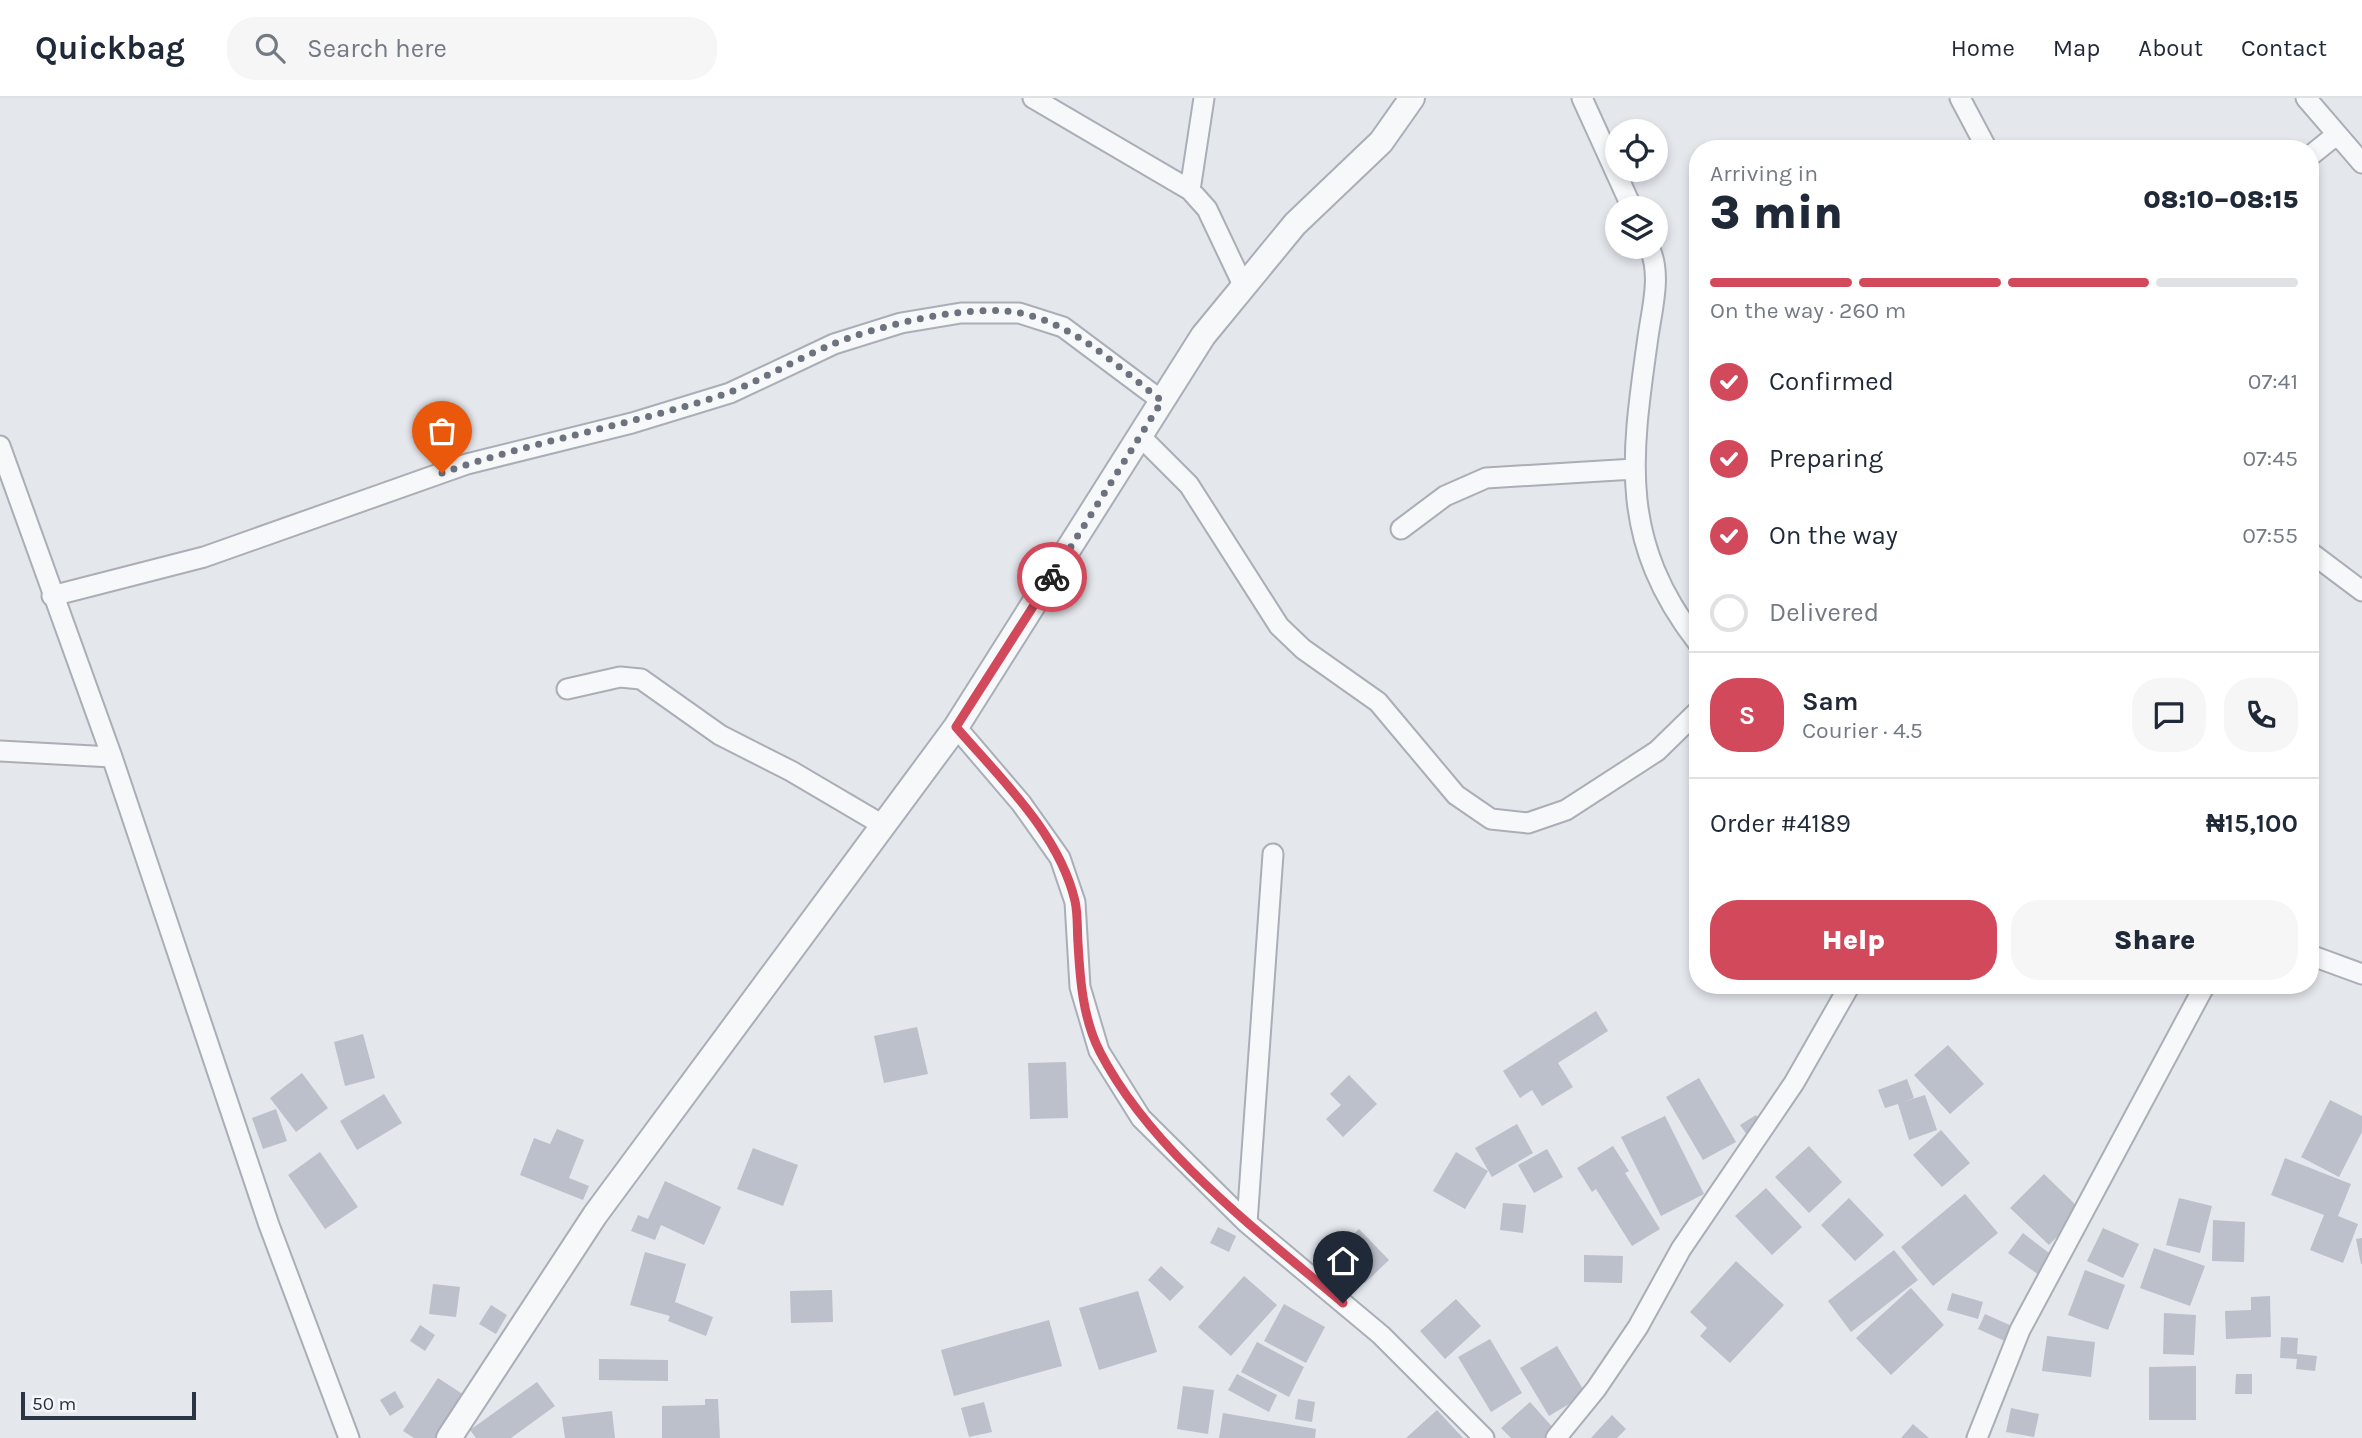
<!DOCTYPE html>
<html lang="en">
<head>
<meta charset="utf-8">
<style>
  :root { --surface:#fff; --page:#f6f6f7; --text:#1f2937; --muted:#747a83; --line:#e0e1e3; --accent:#d1495b }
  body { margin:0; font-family:Karla,sans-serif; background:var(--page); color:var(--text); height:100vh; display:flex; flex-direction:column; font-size:26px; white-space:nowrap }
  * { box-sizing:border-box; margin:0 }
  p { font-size:23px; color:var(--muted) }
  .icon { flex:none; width:38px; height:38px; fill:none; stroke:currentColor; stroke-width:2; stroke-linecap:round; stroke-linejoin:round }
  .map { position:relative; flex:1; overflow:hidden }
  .panel { position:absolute; left:1689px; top:42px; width:630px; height:854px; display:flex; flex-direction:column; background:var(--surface); border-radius:28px; box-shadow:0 4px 10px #0003 }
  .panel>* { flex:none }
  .controls { position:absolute; left:1605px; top:21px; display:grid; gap:14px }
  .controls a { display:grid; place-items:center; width:63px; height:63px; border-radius:50%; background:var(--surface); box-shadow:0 4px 10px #0003; font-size:35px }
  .scale { position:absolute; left:21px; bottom:18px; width:175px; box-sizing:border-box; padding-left:7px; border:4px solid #2b3445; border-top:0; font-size:19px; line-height:24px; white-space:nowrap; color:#2b3445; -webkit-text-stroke:5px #f4f6f9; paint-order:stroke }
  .pin { position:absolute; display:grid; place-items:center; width:60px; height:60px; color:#fff; margin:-72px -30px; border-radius:50% 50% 50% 0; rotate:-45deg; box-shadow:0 0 7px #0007 }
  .pin .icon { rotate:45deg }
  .courier { position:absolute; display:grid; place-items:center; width:70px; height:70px; margin:-35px; border:5px solid #d1495b; border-radius:50%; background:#fff; color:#222; box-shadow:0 2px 9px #0007 }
  .head em { font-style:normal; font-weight:800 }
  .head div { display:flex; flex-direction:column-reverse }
  .head { display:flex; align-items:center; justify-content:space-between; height:119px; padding:0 21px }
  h1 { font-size:46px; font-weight:800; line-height:52px }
  .bar { display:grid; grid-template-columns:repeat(4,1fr); gap:10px 7px; align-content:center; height:84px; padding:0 21px }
  .bar i { height:9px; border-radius:5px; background:var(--line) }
  .bar .active { background:var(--accent) }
  .bar p { grid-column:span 4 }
  .line { display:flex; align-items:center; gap:18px; padding:0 21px; border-top:2px solid var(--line) }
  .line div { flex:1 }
  .round { display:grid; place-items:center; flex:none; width:74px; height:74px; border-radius:28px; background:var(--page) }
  ol { padding:0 21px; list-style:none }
  li { display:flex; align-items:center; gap:21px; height:77px }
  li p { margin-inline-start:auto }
  li .icon { padding:7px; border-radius:50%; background:var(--accent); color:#fff; stroke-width:4 }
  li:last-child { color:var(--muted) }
  li i { width:38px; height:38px; border:4px solid var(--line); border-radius:50% }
  .action { display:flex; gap:14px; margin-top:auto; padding:14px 21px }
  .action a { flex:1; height:80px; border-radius:28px; background:var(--accent); color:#fff; font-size:28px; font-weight:800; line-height:80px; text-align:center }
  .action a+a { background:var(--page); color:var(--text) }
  header { display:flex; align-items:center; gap:42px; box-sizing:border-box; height:98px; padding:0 35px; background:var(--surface); border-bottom:2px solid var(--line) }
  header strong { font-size:33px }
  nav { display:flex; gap:38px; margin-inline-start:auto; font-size:24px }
  .search { width:490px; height:63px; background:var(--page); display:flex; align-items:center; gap:18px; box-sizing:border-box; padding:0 24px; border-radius:28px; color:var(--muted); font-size:26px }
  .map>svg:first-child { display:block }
  .building { fill:#bbc0ca }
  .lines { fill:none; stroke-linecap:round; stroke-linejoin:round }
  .minor-casing { stroke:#a9aeb7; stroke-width:23 }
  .tertiary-casing { stroke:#a9aeb7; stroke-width:28 }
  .minor { stroke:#f7f8fa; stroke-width:19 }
  .tertiary { stroke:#f7f8fa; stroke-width:24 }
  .done { stroke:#6c737f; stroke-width:7; stroke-dasharray:0 12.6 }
  .route { stroke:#d1495b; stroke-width:9 }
</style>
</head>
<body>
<header>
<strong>Quickbag</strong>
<div class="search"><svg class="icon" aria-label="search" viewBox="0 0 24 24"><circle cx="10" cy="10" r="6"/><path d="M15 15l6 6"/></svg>Search here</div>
<nav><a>Home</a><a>Map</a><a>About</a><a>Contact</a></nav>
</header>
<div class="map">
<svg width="2362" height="1340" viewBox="0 0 2362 1340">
  <rect width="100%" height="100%" fill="#e4e7ec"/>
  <path class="building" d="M1596 913 1608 933 1558 965 1573 989 1542 1008 1532 992 1520 1000 1503 973Z
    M917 929 928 976 884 985 874 938Z
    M363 936 375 980 345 988 334 944Z
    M1948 947 1984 986 1950 1016 1914 977Z
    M1066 964 1068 1020 1030 1021 1028 965Z
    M302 975 328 1010 296 1034 270 1000Z
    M1349 977 1377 1006 1343 1039 1326 1021 1341 1007 1330 996Z
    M1699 980 1736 1044 1703 1062 1666 999Z
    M1907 981 1914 1000 1903 1004 1925 997 1937 1032 1909 1042 1898 1006 1885 1010 1878 992Z
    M384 996 402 1025 357 1052 340 1023Z
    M2330 1002 2362 1018V1034L2339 1079 2301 1059Z
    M276 1011 287 1043 263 1051 252 1020Z
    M1756 1017 1767 1035 1752 1044 1740 1027Z
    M1665 1018 1704 1096 1661 1118 1621 1039Z
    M1517 1026 1533 1055 1492 1079 1475 1050Z
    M557 1031 584 1042 569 1080 589 1088 583 1102 520 1077 534 1040 550 1046Z
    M1941 1032 1970 1065 1942 1089 1913 1057Z
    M1613 1048 1629 1073 1625 1075 1660 1131 1632 1148 1596 1091 1592 1094 1577 1070Z
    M1809 1048 1842 1084 1809 1115 1775 1079Z
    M753 1050 798 1067 783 1108 737 1091Z
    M1547 1051 1563 1079 1534 1095 1518 1067Z
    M320 1054 358 1109 325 1131 288 1077Z
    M1456 1054 1488 1073 1465 1111 1433 1093Z
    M2285 1060 2351 1086 2338 1118 2358 1126 2343 1165 2310 1152 2324 1117 2271 1097Z
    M2044 1076 2082 1113 2049 1147 2010 1110Z
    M665 1083 721 1109 704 1147 661 1127 655 1142 631 1133 638 1117 648 1121Z
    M1766 1090 1802 1129 1772 1157 1735 1118Z
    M1965 1096 1998 1135 1933 1188 1901 1149Z
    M1849 1100 1884 1137 1855 1163 1821 1127Z
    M2179 1100 2212 1108 2200 1155 2166 1147Z
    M1503 1105 1526 1107 1523 1135 1500 1132Z
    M2213 1122 2245 1124 2244 1164 2212 1163Z
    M1218 1129 1236 1138 1229 1154 1210 1145Z
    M2103 1130 2139 1146 2123 1180 2087 1163Z
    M1359 1131 1389 1162 1365 1185 1335 1154Z
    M2023 1135 2053 1158 2039 1177 2008 1155Z
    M2362 1140V1166H2361L2356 1141Z
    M2154 1150 2205 1168 2190 1208 2140 1190Z
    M1894 1152 1918 1182 1851 1234 1828 1203Z
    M645 1154 686 1166 675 1204 713 1219 706 1238 668 1223 670 1218 630 1207Z
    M1584 1157 1623 1158 1622 1185 1584 1184Z
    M1736 1163 1784 1207 1730 1265 1700 1238 1707 1230 1690 1214Z
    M1161 1168 1184 1189 1170 1203 1148 1182Z
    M2085 1172 2125 1187 2108 1232 2068 1217Z
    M1244 1178 1277 1207 1231 1258 1198 1229Z
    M433 1186 460 1189 456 1219 429 1216Z
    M1911 1190 1944 1227 1891 1277 1856 1240Z
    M832 1192 833 1224 791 1225 790 1193Z
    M1138 1193 1157 1254 1099 1272 1079 1210Z
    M1952 1195 1983 1204 1978 1221 1947 1212Z
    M2270 1198 2271 1239 2226 1241 2225 1213 2251 1212V1199Z
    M1456 1201 1481 1228 1445 1261 1420 1233Z
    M1284 1206 1325 1229 1306 1265 1264 1243Z
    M491 1207 507 1217 496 1236 479 1226Z
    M2164 1215 2196 1217 2194 1257 2163 1256Z
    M1985 1216 2014 1229 2007 1244 1978 1231Z
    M1049 1222 1062 1268 954 1298 941 1252Z
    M420 1227 435 1237 425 1253 410 1243Z
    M2047 1238 2095 1244 2091 1279 2042 1273Z
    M2281 1239 2298 1240 2297 1256 2317 1258 2315 1273 2296 1271 2297 1261 2280 1260Z
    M1490 1241 1522 1295 1491 1314 1458 1259Z
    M1257 1244 1304 1269 1289 1299 1241 1274Z
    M1557 1248 1586 1296 1549 1318 1520 1270Z
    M599 1261 668 1262V1283L599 1282Z
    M2196 1268V1322H2149V1269Z
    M1237 1276 1277 1297 1269 1314 1228 1292Z
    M2236 1276H2252V1296H2235Z
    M438 1280 464 1297 436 1340H414L403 1333Z
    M537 1284 555 1308 511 1340H476L470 1332Z
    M1183 1288 1214 1292 1208 1336 1177 1331Z
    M395 1293 404 1309 390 1318 380 1302Z
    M705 1301H718L720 1340H662V1308L705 1307Z
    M1298 1301 1315 1304 1312 1324 1295 1321Z
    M984 1304 992 1334 969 1339 961 1310Z
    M1530 1304 1556 1333 1549 1340H1511L1501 1330Z
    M2011 1310 2039 1316 2034 1339 2006 1334Z
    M1437 1312 1463 1340H1406Z
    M612 1313 615 1340H565L562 1319Z
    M1223 1315 1316 1331 1315 1340H1219Z
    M1612 1317 1626 1331 1617 1340H1591Z
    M1913 1326 1929 1340H1901Z"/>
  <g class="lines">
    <g class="minor-casing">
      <path id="minor" d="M1033 0 1190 92 1207 111 1243 187
        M1582 0 1632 110
        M1960 0 1987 51
        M2306 0 2362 65
        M2310 58 2336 37
        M1190 92 1204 0
        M1649 149C1662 176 1652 210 1648 239 1631 360 1618 441 1698 545
        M1141 339 1189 387 1279 528 1303 551 1378 604 1456 697 1491 721 1528 725 1566 712 1657 653 1698 613
        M0 348 112 659 269 1127 349 1340
        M1401 431 1445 398 1486 380 1634 371
        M2310 454 2362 493
        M52 498 204 459 467 366 632 325 730 295 834 246 901 225 961 215H1019L1063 229 1162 303
        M567 591 620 579 641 581 720 637 791 673 881 726
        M956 629 1021 705 1060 760 1075 804 1080 889 1099 953 1141 1020 1247 1125 1381 1237 1484 1340
        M0 653 112 659
        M2310 857 2362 876
        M1247 1125 1273 756
        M1556 1340 1596 1291 1638 1229 1681 1151 1794 985 1850 887
        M1977 1340 2020 1232 2205 887"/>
    </g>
    <g class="tertiary-casing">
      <path id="tertiary" d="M449 1340 595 1117 956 629 1203 238 1295 126 1381 44 1412 0"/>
    </g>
    <use href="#minor" class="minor"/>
    <use href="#tertiary" class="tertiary"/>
  </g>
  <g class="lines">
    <path class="done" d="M442 375C531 344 624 328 713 300 755 287 793 262 833 246 880 227 971 205 1020 215 1075 226 1119 270 1162 303L1052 479"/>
    <path class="route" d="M1052 479 956 629C1000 680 1059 735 1075 803 1078 816 1077 832 1078 845 1080 882 1083 921 1100 954 1151 1053 1259 1134 1343 1205"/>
  </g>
</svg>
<div class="controls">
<a><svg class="icon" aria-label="locate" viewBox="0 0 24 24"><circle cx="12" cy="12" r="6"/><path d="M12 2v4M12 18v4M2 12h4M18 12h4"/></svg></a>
<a><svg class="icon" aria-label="layers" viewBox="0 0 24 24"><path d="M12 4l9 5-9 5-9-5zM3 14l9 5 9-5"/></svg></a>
</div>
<div class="scale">50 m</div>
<div class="pin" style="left:442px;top:375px;background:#ea580c"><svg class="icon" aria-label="bag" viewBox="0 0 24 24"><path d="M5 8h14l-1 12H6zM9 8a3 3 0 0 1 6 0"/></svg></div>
<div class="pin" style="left:1343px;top:1205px;background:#1f2937"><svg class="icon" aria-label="home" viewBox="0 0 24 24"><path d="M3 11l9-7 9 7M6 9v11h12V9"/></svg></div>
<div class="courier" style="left:1052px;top:479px"><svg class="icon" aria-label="bike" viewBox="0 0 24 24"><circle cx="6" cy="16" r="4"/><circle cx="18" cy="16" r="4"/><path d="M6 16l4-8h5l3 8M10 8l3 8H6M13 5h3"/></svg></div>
<section class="panel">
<div class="head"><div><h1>3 min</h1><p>Arriving in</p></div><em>08:10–08:15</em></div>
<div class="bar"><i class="active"></i><i class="active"></i><i class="active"></i><i></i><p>On the way · 260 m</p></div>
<ol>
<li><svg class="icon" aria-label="check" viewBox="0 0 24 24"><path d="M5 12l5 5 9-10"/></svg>Confirmed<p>07:41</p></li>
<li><svg class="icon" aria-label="check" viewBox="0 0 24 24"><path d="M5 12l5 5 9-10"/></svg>Preparing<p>07:45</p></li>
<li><svg class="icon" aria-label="check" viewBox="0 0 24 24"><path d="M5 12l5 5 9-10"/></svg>On the way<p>07:55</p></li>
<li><i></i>Delivered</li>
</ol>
<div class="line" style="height:126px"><b class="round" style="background:var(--accent);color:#fff">S</b><div><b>Sam</b><p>Courier · 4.5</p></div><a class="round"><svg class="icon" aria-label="chat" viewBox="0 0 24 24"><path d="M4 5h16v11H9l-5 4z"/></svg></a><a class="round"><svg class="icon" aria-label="phone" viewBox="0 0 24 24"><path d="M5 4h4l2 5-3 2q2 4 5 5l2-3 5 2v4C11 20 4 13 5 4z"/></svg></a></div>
<div class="line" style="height:91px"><div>Order #4189</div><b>₦15,100</b></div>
<div class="action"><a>Help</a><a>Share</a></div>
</section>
</div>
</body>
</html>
